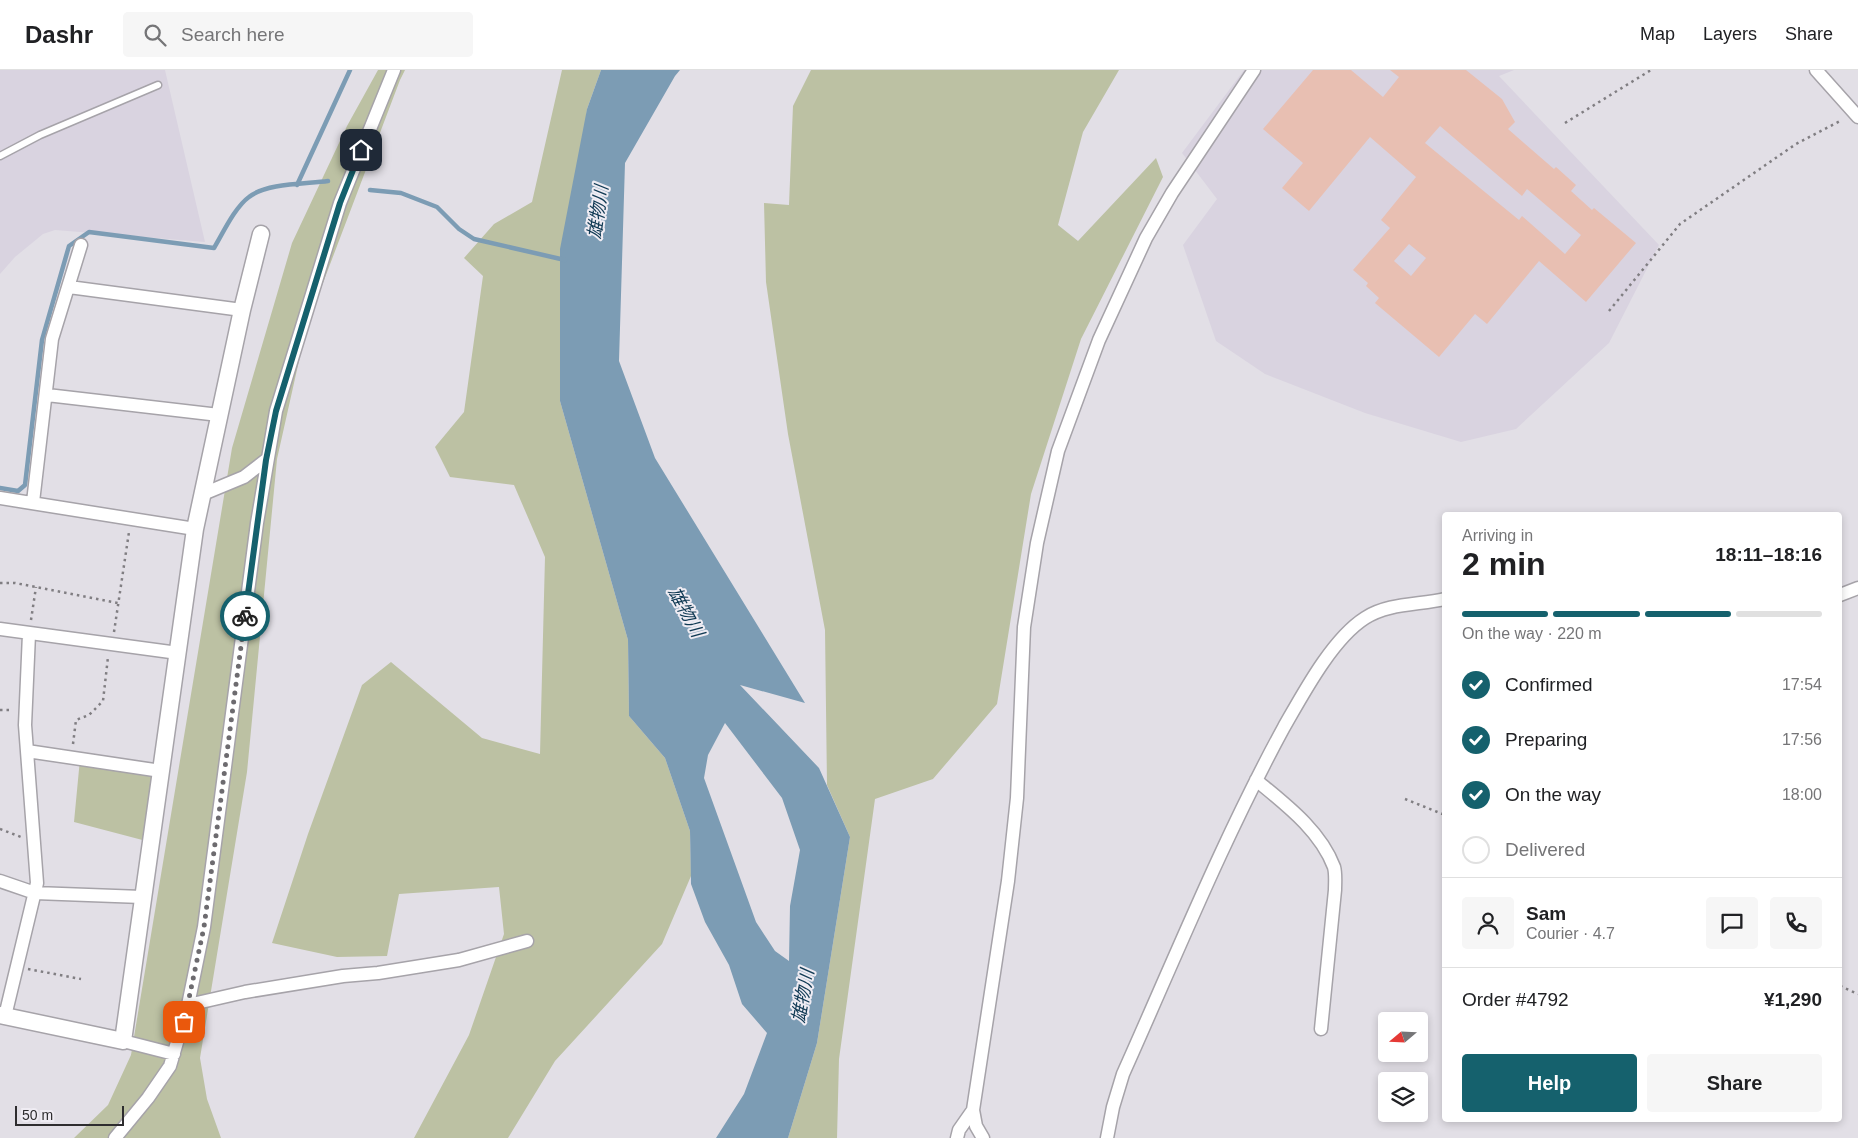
<!DOCTYPE html>
<html lang="en">
<head>
<meta charset="utf-8">
<style>
  :root { --surface:#fff; --page:#f6f6f6; --text:#202124; --muted:#757577; --line:#e0e0e0; --accent:#15616d }
  body { margin:0; font-family:Helvetica,"Noto Sans JP",sans-serif; background:var(--page); color:var(--text); height:100vh; display:flex; flex-direction:column; font-size:19px; white-space:nowrap }
  * { box-sizing:border-box; margin:0 }
  p { font-size:16px; color:var(--muted) }
  .icon { flex:none; width:28px; height:28px; fill:none; stroke:currentColor; stroke-width:2; stroke-linecap:round; stroke-linejoin:round }
  .map { position:relative; flex:1; overflow:hidden }
  .sheet { position:absolute; left:1442px; top:442px; width:400px; height:610px; display:flex; flex-direction:column; background:var(--surface); border-radius:5px; box-shadow:0 2px 8px #0003 }
  .sheet>* { flex:none }
  .needle { width:32px; rotate:251deg }
  .buttons { position:absolute; left:1378px; top:942px; display:grid; gap:10px }
  .buttons a { display:grid; place-items:center; width:50px; height:50px; border-radius:5px; background:var(--surface); box-shadow:0 2px 8px #0003; font-size:25px }
  .scale { position:absolute; left:15px; bottom:12px; width:109px; box-sizing:border-box; padding-left:5px; border:2px solid #2e2d2f; border-top:0; font-size:14px; line-height:18px; white-space:nowrap; color:#2e2d2f; -webkit-text-stroke:4px #efecf3; paint-order:stroke }
  .pin { position:absolute; display:grid; place-items:center; width:42px; height:42px; color:#fff; margin:-21px; border-radius:10px; box-shadow:0 2px 8px #0006 }
  .courier { position:absolute; display:grid; place-items:center; width:50px; height:50px; margin:-25px; border:4px solid #15616d; border-radius:50%; background:#fff; color:#222; box-shadow:0 1px 6px #0007 }
  .overview em { font-style:normal; font-weight:800 }
  .overview div { display:flex; flex-direction:column-reverse }
  .overview { display:flex; align-items:center; justify-content:space-between; height:85px; padding:0 20px }
  h1 { font-size:32px; font-weight:800; line-height:38px }
  .bar { display:grid; grid-template-columns:repeat(4,1fr); gap:8px 5px; align-content:center; height:60px; padding:0 20px }
  .bar i { height:6px; border-radius:4px; background:var(--line) }
  .bar .active { background:var(--accent) }
  .bar p { grid-column:span 4 }
  .line { display:flex; align-items:center; gap:12px; padding:0 20px; border-top:1px solid var(--line) }
  .line div { flex:1 }
  .round { display:grid; place-items:center; flex:none; width:52px; height:52px; border-radius:5px; background:var(--page) }
  ol { padding:0 20px; list-style:none }
  li { display:flex; align-items:center; gap:15px; height:55px }
  li p { margin-inline-start:auto }
  li .icon { padding:5px; border-radius:50%; background:var(--accent); color:#fff; stroke-width:4 }
  li:last-child { color:var(--muted) }
  li i { width:28px; height:28px; border:2px solid var(--line); border-radius:50% }
  .primary-button { display:flex; gap:10px; margin-top:auto; padding:10px 20px }
  .primary-button a { flex:1; height:58px; border-radius:5px; background:var(--accent); color:#fff; font-size:20px; font-weight:800; line-height:58px; text-align:center }
  .primary-button a+a { background:var(--page); color:var(--text) }
  header { display:flex; align-items:center; gap:30px; box-sizing:border-box; height:70px; padding:0 25px; background:var(--surface); border-bottom:1px solid var(--line) }
  header strong { font-size:24px }
  nav { display:flex; gap:28px; margin-inline-start:auto; font-size:18px }
  .search { width:350px; height:45px; background:var(--page); display:flex; align-items:center; gap:12px; box-sizing:border-box; padding:0 18px; border-radius:5px; color:var(--muted); font-size:19px }
  .map>svg:first-child { display:block }
  .built { fill:#d9d3e0 }
  .green { fill:#bcc1a3 }
  .water { fill:#7c9cb4; fill-rule:evenodd }
  .lines { fill:none; stroke-linecap:round; stroke-linejoin:round }
  .stream { stroke:#7c9cb4; stroke-width:4.5 }
  .building { fill:#e8bfb2; fill-rule:evenodd }
  .service-casing { stroke:#a6a3a9; stroke-width:9 }
  .minor-casing { stroke:#a6a3a9; stroke-width:15 }
  .tertiary-casing { stroke:#a6a3a9; stroke-width:19 }
  .path { stroke:#807e82; stroke-width:2.5; stroke-dasharray:2.5 4; stroke-linecap:butt }
  .service { stroke:#fff; stroke-width:6 }
  .minor { stroke:#fff; stroke-width:12 }
  .tertiary { stroke:#fff; stroke-width:16 }
  .done { stroke:#6d6b6f; stroke-width:5; stroke-dasharray:0 9 }
  .route { stroke:#15616d; stroke-width:6 }
  .labels { text-anchor:middle; dominant-baseline:central; stroke-width:4; stroke-linejoin:round; paint-order:stroke }
  .water-label { font-size:18px; font-style:italic; fill:#0f3953; stroke:#efecf3 }
</style>
</head>
<body>
<header>
<strong>Dashr</strong>
<div class="search"><svg class="icon" aria-label="search" viewBox="0 0 24 24"><circle cx="10" cy="10" r="6"/><path d="M15 15l6 6"/></svg>Search here</div>
<nav><a>Map</a><a>Layers</a><a>Share</a></nav>
</header>
<div class="map">
<svg width="1858" height="1068" viewBox="0 0 1858 1068">
  <rect width="100%" height="100%" fill="#e2dfe6"/>
  <path class="built" d="M0 0H165L205 172 55 160 43 164 15 187 0 204Z
    M1244 0H1514L1499 6 1659 175 1609 273 1516 359 1461 372 1365 343 1265 304 1216 271 1183 175 1217 129 1182 83Z"/>
  <path class="green" d="M378 0H405L400 10 307 255 277 389 247 702 200 988 207 1029 221 1068H74L108 1035 131 985 232 378 292 173 347 56Z
    M562 0H601L587 39 560 331 628 570 629 646 665 688 690 761 691 806 662 874 555 991 508 1068H414L469 965 504 864 499 817 399 824 387 886 337 887 272 873 308 764 362 615 391 592 482 668 540 684 545 487 514 415 450 407 435 377 464 342 483 206 464 188 494 154 532 132Z
    M811 0H1119L1083 62 1058 155 1078 171 1156 88 1163 107 1081 269 1031 424 997 634 933 709 875 729 839 989 837 1068H788L817 973 850 767 827 715 825 560 788 364 766 212 764 133 789 135 793 36Z
    M80 689 161 701 150 772 74 752Z"/>
  <path class="water" d="M601 0H680L675 6 625 93 619 291 655 388 805 633 740 615 819 698 850 767 817 973 788 1068H716L744 1024 767 963 742 934 729 895 705 852 691 814 690 761 665 688 629 646 628 570 560 331V179L587 39ZM725 653 782 728 800 780 790 836 789 891 775 881 756 852 704 708 708 685Z"/>
  <g class="lines">
    <path class="stream" d="M297 115 350 0
      M370 120 401 123 437 137 459 159 474 169 565 190
      M0 418 18 421 25 415 42 270 69 176 89 162 214 178C223 163 235 137 249 127 266 113 306 114 328 111"/>
  </g>
  <path class="building" d="M1313 0H1351L1383 27 1399 7 1390 0H1466L1502 29 1515 52 1508 59 1554 99 1556 97 1576 115 1571 121 1592 140 1594 138 1636 173 1586 232 1539 191 1487 254 1475 244 1439 287 1375 233 1379 228 1366 216 1368 213 1353 200 1390 158 1381 150 1416 107 1370 67 1309 141 1282 118 1303 93 1263 59ZM1440 56 1522 126 1527 119 1581 165 1565 184 1522 146 1519 150 1425 73ZM1409 174 1426 188 1411 206 1394 191Z"/>
  <g class="lines">
    <g class="service-casing">
      <path id="service" d="M0 86 40 65 158 15"/>
    </g>
    <g class="minor-casing">
      <path id="minor" d="M1816 0 1858 47
        M69 217 242 240
        M47 325 219 345
        M203 424 244 407 266 390
        M0 428 195 459
        M33 432 52 269 81 175
        M1840 525 1858 518
        M0 559 178 583
        M27 681 161 701
        M1256 710C1285 734 1320 760 1334 797 1336 804 1335 813 1335 820L1321 959
        M0 811 35 823 142 827
        M188 935 245 922 343 906 378 903 459 890 527 871
        M5 946 37 813 25 655 29 564
        M123 971 174 984
        M115 1068 148 1028 170 996 188 935 204 857 257 453 276 341 340 133 394 0
        M957 1068 959 1060 973 1040
        M983 1068 976 1056 973 1040 1008 811 1017 728 1024 557 1037 473 1058 381 1099 270 1146 168 1172 123 1254 0
        M1107 1068 1113 1037 1123 1004C1175 888 1223 769 1284 657 1303 624 1332 569 1365 548 1388 533 1419 535 1445 529"/>
    </g>
    <g class="tertiary-casing">
      <path id="tertiary" d="M0 945 123 971 195 459 242 240 261 164"/>
    </g>
    <path class="path" d="M1565 53 1651 0
      M1609 241 1680 154 1796 74 1842 50
      M0 513H15L118 533
      M31 550 36 517
      M114 562 129 462
      M0 640H13
      M73 674 76 650 89 645 103 631 108 587
      M1405 729 1445 745
      M0 759 21 767
      M28 899 81 909
      M1840 916 1858 924"/>
    <use href="#service" class="service"/>
    <use href="#minor" class="minor"/>
    <use href="#tertiary" class="tertiary"/>
  </g>
  <g class="lines">
    <path class="done" d="M184 952 204 857 245 546"/>
    <path class="route" d="M245 546 266 390 276 341 340 133 361 80"/>
  </g>
  <g class="labels">
    <g class="water-label">
      <text transform="translate(598 142) rotate(-82)">雄物川</text>
      <text transform="translate(686 542) rotate(61)">雄物川</text>
      <text transform="translate(803 926) rotate(-80)">雄物川</text>
    </g>
  </g>
</svg>
<div class="buttons">
<a><svg class="needle" viewBox="-14 -14 28 28"><path d="M0-13l5 13h-10z" fill="#e53935"/><path d="M0 13l5-13h-10z" fill="#757577"/></svg></a>
<a><svg class="icon" aria-label="layers" viewBox="0 0 24 24"><path d="M12 4l9 5-9 5-9-5zM3 14l9 5 9-5"/></svg></a>
</div>
<div class="scale">50 m</div>
<div class="pin" style="left:184px;top:952px;background:#ea580c"><svg class="icon" aria-label="bag" viewBox="0 0 24 24"><path d="M5 8h14l-1 12H6zM9 8a3 3 0 0 1 6 0"/></svg></div>
<div class="pin" style="left:361px;top:80px;background:#1f2937"><svg class="icon" aria-label="home" viewBox="0 0 24 24"><path d="M3 11l9-7 9 7M6 9v11h12V9"/></svg></div>
<div class="courier" style="left:245px;top:546px"><svg class="icon" aria-label="bike" viewBox="0 0 24 24"><circle cx="6" cy="16" r="4"/><circle cx="18" cy="16" r="4"/><path d="M6 16l4-8h5l3 8M10 8l3 8H6M13 5h3"/></svg></div>
<section class="sheet">
<div class="overview"><div><h1>2 min</h1><p>Arriving in</p></div><em>18:11–18:16</em></div>
<div class="bar"><i class="active"></i><i class="active"></i><i class="active"></i><i></i><p>On the way · 220 m</p></div>
<ol>
<li><svg class="icon" aria-label="check" viewBox="0 0 24 24"><path d="M5 12l5 5 9-10"/></svg>Confirmed<p>17:54</p></li>
<li><svg class="icon" aria-label="check" viewBox="0 0 24 24"><path d="M5 12l5 5 9-10"/></svg>Preparing<p>17:56</p></li>
<li><svg class="icon" aria-label="check" viewBox="0 0 24 24"><path d="M5 12l5 5 9-10"/></svg>On the way<p>18:00</p></li>
<li><i></i>Delivered</li>
</ol>
<div class="line" style="height:90px"><a class="round"><svg class="icon" aria-label="person" viewBox="0 0 24 24"><circle cx="12" cy="8" r="4"/><path d="M4 21q1-7 8-7t8 7"/></svg></a><div><b>Sam</b><p>Courier · 4.7</p></div><a class="round"><svg class="icon" aria-label="chat" viewBox="0 0 24 24"><path d="M4 5h16v11H9l-5 4z"/></svg></a><a class="round"><svg class="icon" aria-label="phone" viewBox="0 0 24 24"><path d="M5 4h4l2 5-3 2q2 4 5 5l2-3 5 2v4C11 20 4 13 5 4z"/></svg></a></div>
<div class="line" style="height:65px"><div>Order #4792</div><b>¥1,290</b></div>
<div class="primary-button"><a>Help</a><a>Share</a></div>
</section>
</div>
</body>
</html>
